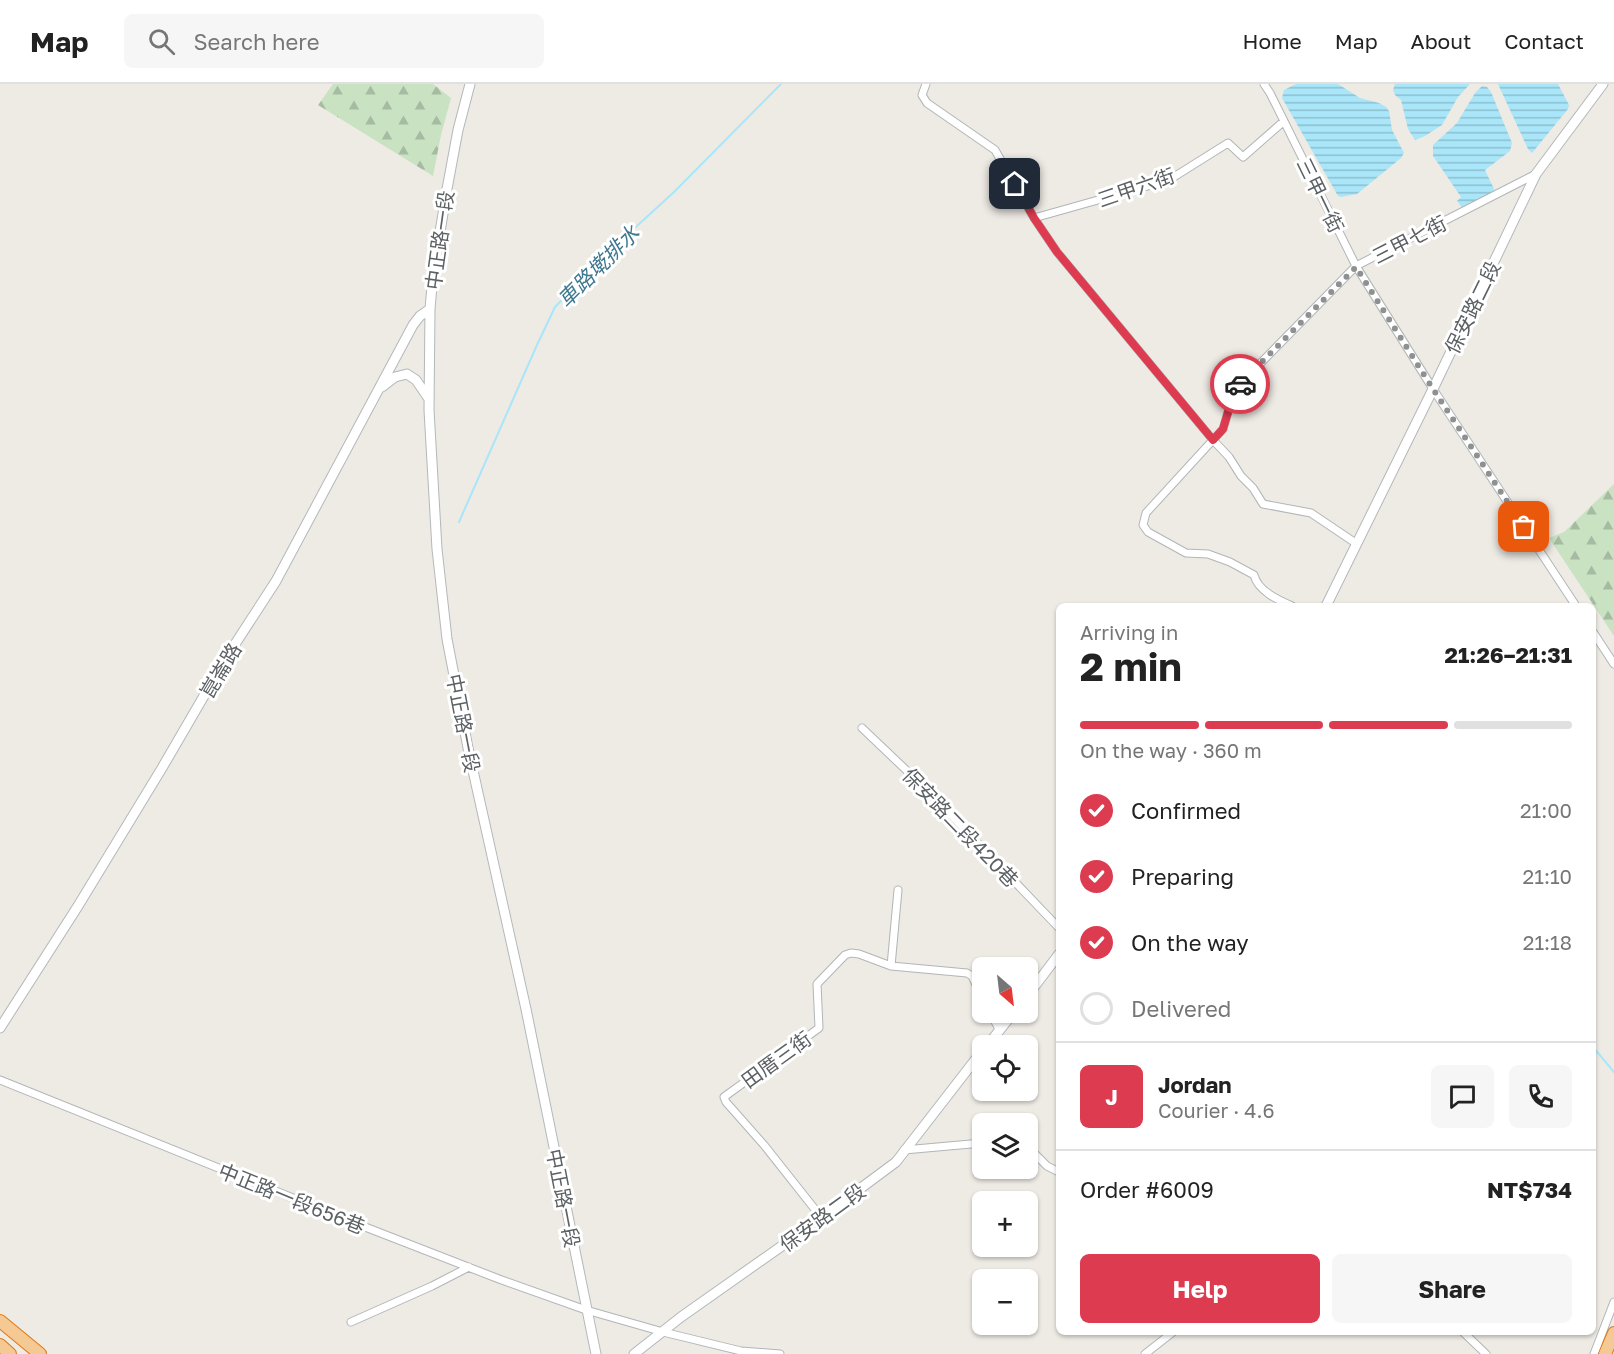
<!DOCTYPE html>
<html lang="en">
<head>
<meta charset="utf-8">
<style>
  :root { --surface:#fff; --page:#f6f6f6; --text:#222; --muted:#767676; --line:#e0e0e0; --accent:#dd3b4f }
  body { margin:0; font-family:"Golos Text","Noto Sans TC",sans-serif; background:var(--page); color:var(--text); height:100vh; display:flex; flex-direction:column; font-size:22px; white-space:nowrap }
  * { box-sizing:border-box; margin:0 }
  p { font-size:20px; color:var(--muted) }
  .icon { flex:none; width:33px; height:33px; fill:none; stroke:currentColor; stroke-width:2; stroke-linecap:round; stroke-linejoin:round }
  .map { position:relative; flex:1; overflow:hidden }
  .drawer { position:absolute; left:1056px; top:519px; width:540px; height:732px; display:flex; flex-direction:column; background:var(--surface); border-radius:9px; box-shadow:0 2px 4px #0004 }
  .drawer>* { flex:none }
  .needle { width:39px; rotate:152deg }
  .controls { position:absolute; left:972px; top:873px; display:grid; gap:12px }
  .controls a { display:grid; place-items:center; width:66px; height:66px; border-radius:9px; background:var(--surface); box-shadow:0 2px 4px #0004; font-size:30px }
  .pin { position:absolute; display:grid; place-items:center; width:51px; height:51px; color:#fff; margin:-26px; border-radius:12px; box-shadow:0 3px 9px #0006 }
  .courier { position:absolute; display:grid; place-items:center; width:60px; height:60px; margin:-30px; border:4px solid #dd3b4f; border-radius:50%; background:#fff; color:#222; box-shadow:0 2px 8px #0007 }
  .head em { font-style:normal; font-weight:700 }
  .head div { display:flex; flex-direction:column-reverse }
  .head { display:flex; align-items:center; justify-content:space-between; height:102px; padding:0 24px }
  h1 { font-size:39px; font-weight:700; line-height:45px }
  .bar { display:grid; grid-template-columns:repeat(4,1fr); gap:9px 6px; align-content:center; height:72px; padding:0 24px }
  .bar i { height:8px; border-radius:4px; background:var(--line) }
  .bar .on { background:var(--accent) }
  .bar p { grid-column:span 4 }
  .line { display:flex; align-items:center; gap:15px; padding:0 24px; border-top:2px solid var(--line) }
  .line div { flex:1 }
  .round { display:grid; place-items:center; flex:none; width:63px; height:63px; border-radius:9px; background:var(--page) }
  ol { padding:0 24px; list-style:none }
  li { display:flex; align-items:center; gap:18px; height:66px }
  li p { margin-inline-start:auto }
  li .icon { padding:6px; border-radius:50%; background:var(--accent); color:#fff; stroke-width:4 }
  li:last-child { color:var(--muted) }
  li i { width:33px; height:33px; border:3px solid var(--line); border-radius:50% }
  .button { display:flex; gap:12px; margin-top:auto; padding:12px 24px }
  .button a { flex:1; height:69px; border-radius:9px; background:var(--accent); color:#fff; font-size:24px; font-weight:700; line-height:69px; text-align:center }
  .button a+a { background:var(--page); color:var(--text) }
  header { display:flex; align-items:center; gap:36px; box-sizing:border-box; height:84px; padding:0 30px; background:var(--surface); border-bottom:2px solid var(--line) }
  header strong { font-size:28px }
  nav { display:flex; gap:33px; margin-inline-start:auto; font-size:21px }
  .search { width:420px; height:54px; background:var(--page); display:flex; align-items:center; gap:15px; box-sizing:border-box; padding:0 21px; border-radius:9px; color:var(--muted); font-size:22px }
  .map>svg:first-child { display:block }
  .forest { fill:url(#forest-firs) }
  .water { fill:url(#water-rules) }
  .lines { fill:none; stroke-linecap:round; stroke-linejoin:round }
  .stream { stroke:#a9e6f9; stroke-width:2 }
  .street-casing { stroke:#b1b6b8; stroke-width:9 }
  .secondary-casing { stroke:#b3b8bb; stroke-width:11 }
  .highway-casing { stroke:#e27610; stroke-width:14 }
  .street { stroke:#fff; stroke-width:7 }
  .secondary { stroke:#fff; stroke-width:9 }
  .highway { stroke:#f5c993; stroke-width:12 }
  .done { stroke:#8f9191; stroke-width:6; stroke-dasharray:0 10.8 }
  .route { stroke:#dd3b4f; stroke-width:8 }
  .labels { text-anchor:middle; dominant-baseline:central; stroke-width:6; stroke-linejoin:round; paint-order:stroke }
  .street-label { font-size:20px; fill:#5c6164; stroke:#fff }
  .water-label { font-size:21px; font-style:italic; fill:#3e7790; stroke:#fff }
</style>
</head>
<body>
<header>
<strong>Map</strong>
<div class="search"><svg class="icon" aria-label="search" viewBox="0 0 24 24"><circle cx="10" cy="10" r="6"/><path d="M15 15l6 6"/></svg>Search here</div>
<nav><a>Home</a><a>Map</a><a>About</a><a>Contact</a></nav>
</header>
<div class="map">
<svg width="1614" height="1270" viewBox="0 0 1614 1270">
  <defs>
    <pattern id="forest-firs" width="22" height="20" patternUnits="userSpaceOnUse" patternTransform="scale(1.5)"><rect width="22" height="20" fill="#c9e3c2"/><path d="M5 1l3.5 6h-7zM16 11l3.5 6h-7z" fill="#a6bba1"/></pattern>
    <pattern id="water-rules" width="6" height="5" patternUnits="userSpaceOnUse" patternTransform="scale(1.5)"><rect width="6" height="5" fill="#a9e6f9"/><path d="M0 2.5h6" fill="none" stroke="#8dbecd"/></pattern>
  </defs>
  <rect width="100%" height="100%" fill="#eeeae4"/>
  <path class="forest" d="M333 0H433L451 14 441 51 433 92 318 21Z
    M1614 400V552L1549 454 1564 448Z"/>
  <path class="water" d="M1296 0H1338L1360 14 1379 19 1386 23 1389 27 1392 46 1404 69 1401 74 1357 110 1341 113 1338 112 1282 14 1284 6Z
    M1395 0H1470L1458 13 1442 41 1425 52 1415 56 1408 45 1401 16 1395 11 1393 6Z
    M1498 0H1558L1569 21 1568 25 1532 69 1528 65Z
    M1482 2 1487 3 1491 8 1512 59 1510 67 1485 86 1495 107 1463 125 1457 117 1461 113 1433 72V61L1457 39 1475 9Z"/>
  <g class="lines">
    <path class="stream" d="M459 438 537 261 555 223 614 163 674 108 781 0
      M1593 963 1614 988"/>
    <g class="street-casing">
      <path id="street" d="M926 0 922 11 927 19 995 66 1034 134 1057 168 1213 356 1229 373 1241 392 1253 404 1263 420 1311 429 1357 460
        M1264 0 1270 9 1356 182 1433 305 1576 522
        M1034 134 1169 96 1228 59 1243 73 1284 37
        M1292 522C1278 516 1258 507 1254 491L1230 478 1208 470 1186 469 1148 448 1143 441 1146 429 1223 345 1231 318 1241 299 1356 182 1536 90
        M1593 548 1614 580
        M862 644 925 704 1059 844
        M891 882 898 806
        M990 928 1000 947
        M0 996 360 1141 499 1195 586 1226 663 1248 741 1267 780 1270
        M1028 1063 1047 1082 1059 1088
        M904 1066 982 1059
        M821 1133 764 1061 726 1018 724 1013 819 944 817 900 845 871 851 869 859 870 891 882 967 889 972 892 982 913
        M351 1238 432 1202 469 1183
        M1463 1248 1486 1270
        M1145 1270 1173 1248
        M1594 1270 1614 1218"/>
    </g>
    <g class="secondary-casing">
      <path id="secondary" d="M470 0 458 46 447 105 433 191 430 225 429 326 437 465 447 555 468 664 526 925 596 1270
        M382 303 395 293 407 290 416 296 429 315
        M1326 522 1433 305 1536 90 1603 0
        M1028 911 1059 870
        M0 944 78 822 162 684 226 574 276 497 413 241 420 232 430 225
        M987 962 1014 928
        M634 1270 681 1233 803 1147 896 1078 982 967"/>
    </g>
    <g class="highway-casing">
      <path id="highway" d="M0 1237 40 1270
        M0 1261 10 1270
        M1605 1270 1614 1249"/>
    </g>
    <use href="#street" class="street"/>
    <use href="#secondary" class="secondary"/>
    <use href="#highway" class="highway"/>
  </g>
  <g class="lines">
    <path class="done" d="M1240 300 1356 183 1433 305 1524 443"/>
    <path class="route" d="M1015 100 1034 134 1057 168 1213 356 1223 345 1231 318 1240 300"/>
  </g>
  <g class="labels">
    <g class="street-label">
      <text transform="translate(1136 103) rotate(-19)">三甲六街</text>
      <text transform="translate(1321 111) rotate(64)">三甲一街</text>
      <text transform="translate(1409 155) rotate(-27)">三甲七街</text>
      <text transform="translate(439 156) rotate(-82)">中正路一段</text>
      <text transform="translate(1472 223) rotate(-64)">保安路二段</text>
      <text transform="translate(220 586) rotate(-59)">崑崙路</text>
      <text transform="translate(464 639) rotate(79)">中正路一段</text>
      <text transform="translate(961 743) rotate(46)">保安路二段420巷</text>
      <text transform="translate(776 975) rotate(-36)">田厝三街</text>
      <text transform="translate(292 1114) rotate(22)">中正路一段656巷</text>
      <text transform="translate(564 1114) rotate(79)">中正路一段</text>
      <text transform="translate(822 1133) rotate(-36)">保安路二段</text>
    </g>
    <g class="water-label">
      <text transform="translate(598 182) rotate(-45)">車路墘排水</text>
    </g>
  </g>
</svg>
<div class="controls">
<a><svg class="needle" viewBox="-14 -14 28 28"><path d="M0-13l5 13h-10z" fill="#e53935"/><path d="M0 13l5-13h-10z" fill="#767676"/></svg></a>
<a><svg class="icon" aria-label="locate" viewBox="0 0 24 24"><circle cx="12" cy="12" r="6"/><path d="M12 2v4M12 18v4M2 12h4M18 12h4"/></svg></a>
<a><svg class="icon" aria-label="layers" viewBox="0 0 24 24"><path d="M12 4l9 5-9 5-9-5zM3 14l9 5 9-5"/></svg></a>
<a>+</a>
<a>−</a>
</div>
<div class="pin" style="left:1524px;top:443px;background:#ea580c"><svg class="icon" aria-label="bag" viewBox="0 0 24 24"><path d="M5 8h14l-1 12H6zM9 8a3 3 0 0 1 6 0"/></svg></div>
<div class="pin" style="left:1015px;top:100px;background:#1f2937"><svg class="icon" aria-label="home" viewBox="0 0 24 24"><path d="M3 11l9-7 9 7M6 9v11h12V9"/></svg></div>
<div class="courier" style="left:1240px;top:300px"><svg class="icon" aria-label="car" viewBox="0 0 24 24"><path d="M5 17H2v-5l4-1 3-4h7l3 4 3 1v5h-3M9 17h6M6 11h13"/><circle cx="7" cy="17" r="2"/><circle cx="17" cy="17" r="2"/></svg></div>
<section class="drawer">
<div class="head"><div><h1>2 min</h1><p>Arriving in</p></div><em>21:26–21:31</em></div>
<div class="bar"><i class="on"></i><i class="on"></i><i class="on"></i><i></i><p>On the way · 360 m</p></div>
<ol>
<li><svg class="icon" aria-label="check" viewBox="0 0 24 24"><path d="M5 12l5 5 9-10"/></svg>Confirmed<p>21:00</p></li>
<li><svg class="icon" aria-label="check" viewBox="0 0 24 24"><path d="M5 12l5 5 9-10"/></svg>Preparing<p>21:10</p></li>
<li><svg class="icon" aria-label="check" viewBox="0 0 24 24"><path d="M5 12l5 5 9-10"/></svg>On the way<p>21:18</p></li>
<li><i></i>Delivered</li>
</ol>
<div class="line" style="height:108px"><b class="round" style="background:var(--accent);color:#fff">J</b><div><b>Jordan</b><p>Courier · 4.6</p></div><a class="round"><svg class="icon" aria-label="chat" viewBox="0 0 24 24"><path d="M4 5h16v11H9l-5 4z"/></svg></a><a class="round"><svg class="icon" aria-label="phone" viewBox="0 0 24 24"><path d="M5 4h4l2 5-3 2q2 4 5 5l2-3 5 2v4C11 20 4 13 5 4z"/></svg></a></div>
<div class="line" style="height:78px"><div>Order #6009</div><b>NT$734</b></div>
<div class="button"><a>Help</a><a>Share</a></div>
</section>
</div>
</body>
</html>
